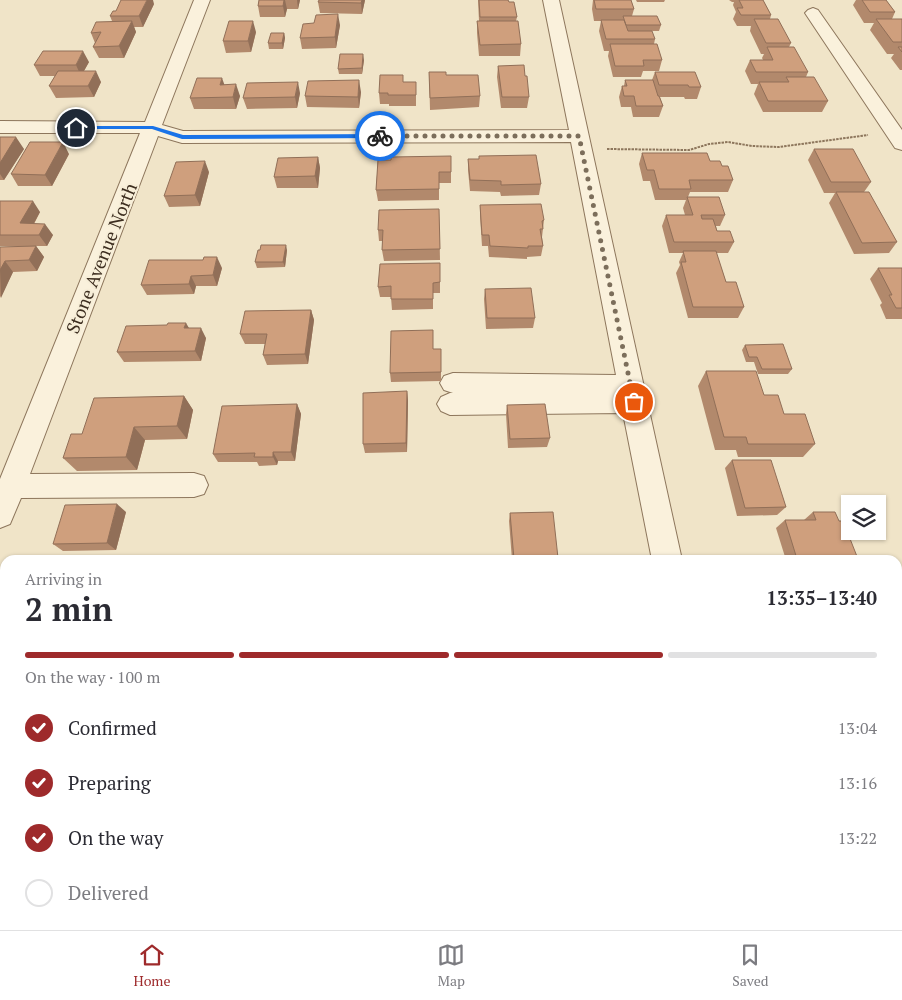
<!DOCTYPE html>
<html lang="en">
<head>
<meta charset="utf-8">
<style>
  :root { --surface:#fff; --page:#f2f2f3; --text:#2b2b33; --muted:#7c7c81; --line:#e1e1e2; --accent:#9e2a2b }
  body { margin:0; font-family:"PT Serif",serif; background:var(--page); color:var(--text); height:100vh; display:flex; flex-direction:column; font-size:19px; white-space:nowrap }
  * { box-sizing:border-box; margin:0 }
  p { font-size:16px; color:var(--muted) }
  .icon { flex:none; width:28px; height:28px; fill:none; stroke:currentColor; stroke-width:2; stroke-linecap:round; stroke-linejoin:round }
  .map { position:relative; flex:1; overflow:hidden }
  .panel { position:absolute; left:0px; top:555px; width:902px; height:375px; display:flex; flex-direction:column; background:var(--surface); border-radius:15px 15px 0 0; box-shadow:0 1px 4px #0004 }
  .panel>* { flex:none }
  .tools { position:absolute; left:841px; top:495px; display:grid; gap:10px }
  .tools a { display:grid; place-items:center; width:45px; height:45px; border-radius:0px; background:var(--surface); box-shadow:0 1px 4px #0004; font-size:25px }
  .pin { position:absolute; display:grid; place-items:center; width:42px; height:42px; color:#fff; margin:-21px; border:2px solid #fff; border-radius:50%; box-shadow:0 1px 5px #0007 }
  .courier { position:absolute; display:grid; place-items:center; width:50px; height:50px; margin:-25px; border:4px solid #1a73e8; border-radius:50%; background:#fff; color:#222; box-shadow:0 1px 6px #0007 }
  .summary em { font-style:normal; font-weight:700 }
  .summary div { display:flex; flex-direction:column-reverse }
  .summary { display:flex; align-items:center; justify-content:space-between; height:85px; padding:0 25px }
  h1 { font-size:32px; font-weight:700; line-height:38px }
  .bar { display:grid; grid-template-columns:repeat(4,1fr); gap:8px 5px; align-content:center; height:60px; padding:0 25px }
  .bar i { height:6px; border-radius:4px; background:var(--line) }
  .bar .selected { background:var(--accent) }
  .bar p { grid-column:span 4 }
  ol { padding:0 25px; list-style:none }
  li { display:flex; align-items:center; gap:15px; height:55px }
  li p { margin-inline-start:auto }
  li .icon { padding:5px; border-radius:50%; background:var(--accent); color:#fff; stroke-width:4 }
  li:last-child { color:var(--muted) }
  li i { width:28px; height:28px; border:2px solid var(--line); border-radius:50% }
  .tabs { display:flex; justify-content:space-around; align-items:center; height:70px; border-top:1px solid var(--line); background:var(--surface); font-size:14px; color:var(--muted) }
  .tabs a { display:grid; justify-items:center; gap:2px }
  .tabs .selected { color:var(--accent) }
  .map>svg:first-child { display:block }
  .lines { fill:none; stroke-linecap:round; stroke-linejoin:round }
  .minor-casing { stroke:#8d765c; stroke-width:2 }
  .path { stroke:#8d765c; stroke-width:2; stroke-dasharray:2.5 1; stroke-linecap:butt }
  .minor { fill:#faf1dc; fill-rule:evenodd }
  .wall { fill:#b2896c }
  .shaded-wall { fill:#916f58 }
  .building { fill:#cf9f7d; stroke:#916f58 }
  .route { fill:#1a73e8 }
  .done { stroke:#7c6e5b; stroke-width:5; stroke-dasharray:0 9 }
  .labels { text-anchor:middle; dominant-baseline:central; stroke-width:4; stroke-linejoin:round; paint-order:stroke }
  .street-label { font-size:18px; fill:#3d2e20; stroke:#f7eed8 }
</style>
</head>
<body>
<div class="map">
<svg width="902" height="930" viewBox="0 0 902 930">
  <rect width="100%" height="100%" fill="#f0e4c8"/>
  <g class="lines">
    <g class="minor-casing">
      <path id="minor" d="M194 0H210L162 125 183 131 569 130 543 0H559L682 560H652L623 413 450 415 441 411 437 404 441 397 450 393H471H453L444 390 440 383 444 376 453 373 616 375 571 142 182 143 158 136 30 474 194 473 204 476 208 485 204 494 194 497 21 498 10 524 0 528V479L140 133H0V121L145 122Z
        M813 8 818 10 902 130V150L895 148 805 13 808 10Z
        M0 761H5V797H0Z
        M0 830H5V868H0Z
        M582 925H622V930H582Z
        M724 925H764L765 930H725Z"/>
    </g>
    <path class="path" d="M607 149 689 150 709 144 728 142 752 146 779 147 868 135"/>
    <use href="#minor" class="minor"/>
  </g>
  <path class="wall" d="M259 0H300L298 9H287L285 17H260L258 6Z
    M365 0 362 14 320 13 318 2Z
    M478 0H508L517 17 516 21 521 44 520 56H479L477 33V21H479Z
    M593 0H631L634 9 632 16 661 25 659 31H628L655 39 654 44 662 60 659 71H643L641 77H613L608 56 609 51H604L599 31 601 21H594L592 9Z
    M636 0H665L664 2H637Z
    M729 0H763L771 15 770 19 791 43 789 47 808 72 806 77 828 101 822 112H763L754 94 758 84H751L745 71 750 60H763L762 58 764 54H761L750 31 751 26H737L733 19 736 12 733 5 734 2H732Z
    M856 0H886L895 12 892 19H902V70H900L891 58 894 54H887L870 30 874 23H864L853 5Z
    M154 4 143 27H134L136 32 124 58H99L93 47 95 43 91 33 112 21 110 16 116 11Z
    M340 25 336 48 302 49 300 38Z
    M256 32 251 52 226 53 223 41Z
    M284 33 285 38 283 49H269L268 43Z
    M364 60 362 74H339L338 69Z
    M89 62 84 71 101 82 94 97 56 98 49 86 55 76H40L34 65Z
    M498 66 529 97 527 108H501L497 77Z
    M429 72 480 96 479 107 430 110Z
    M655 72 701 87 697 99H685L684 97H660L663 106 659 117H633L631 107H621L619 97 622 86H624L625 80H652Z
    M404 82 416 93V106H389V104H380L379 93Z
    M224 85 240 96 236 109H194L190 98Z
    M361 92 359 108 307 107 305 96Z
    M300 93 297 108 247 109 243 98Z
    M0 137 24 149 4 180H0Z
    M814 149 871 182 864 192 897 242 889 253 854 254 829 203 835 193H824L808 160Z
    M642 153 710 161 722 166 733 180 728 192H690L688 197 725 215 720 226H716L717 231 734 242 728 253H716L726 282 744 307 738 318H688L676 273 680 265 679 262 683 253H669L662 226 666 215H685L683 208 686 200H655L650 181H643L639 164Z
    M69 154 52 186H18L11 174Z
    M318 157 320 168 318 188H277L274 177Z
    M468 159 541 184 539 195 501 196 500 192 470 191 468 170Z
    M378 160 451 172V183H439V200L378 201 376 190Z
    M209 172 200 206 169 207 164 196Z
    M0 201 40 212 34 224 53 235 47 246H0Z
    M480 205 544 220 542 237 543 246 541 256 527 257V259L489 257 488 246H482L480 216Z
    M439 209 440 260 384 261 382 250 383 241H379L378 230Z
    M36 246 44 257 37 271 13 272 0 298V247Z
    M287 250 285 267 257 268 255 262Z
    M440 263V293H433V309L392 310 391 297H380L378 287Z
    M222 268 217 286H196L194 294 147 295 141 285Z
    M878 268H902V319H886L880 305 882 303 870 279Z
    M485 289 535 318 533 328 486 329 484 299Z
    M311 310 314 320 308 364 267 365 263 355 265 344H245L240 334Z
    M189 328 206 338 201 361 124 362 117 352Z
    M745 345 792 369 788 374H758L754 362H746L742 350Z
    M433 349H441V381L391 382 390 373Z
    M706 371 764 395 815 444 803 457H738L736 450H715L698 386Z
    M407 391 408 401 407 452 365 453 363 444Z
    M184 396 193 410 187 439 145 440 137 470 77 471 63 458 82 434Z
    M297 404 301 414 295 461H278L277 465 259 466 257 462H218L213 454Z
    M507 405 550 438 547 447 508 448 506 414Z
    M732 460 786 507 777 515 737 516 725 468Z
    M126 512 116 550 63 551 53 544Z
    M813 512 858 559 856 560H786L776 528 785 520H804Z
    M510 513 558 558 557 560H512L509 521Z
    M898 576H902V618H898Z
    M898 631 902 643V707H898Z
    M5 674V760H0V689Z
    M898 862H902V930H849V929H868L867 925H898Z
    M533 926 536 930H297Z"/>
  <path class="shaded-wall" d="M147 0H153L154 4 143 27 139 16Z
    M284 0H285L287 9 285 17 283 6Z
    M297 0H300L298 9Z
    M362 0H365L362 14 361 3Z
    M338 14 340 25 336 48 335 37Z
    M132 21 136 32 124 58 119 46Z
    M253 21 256 32 251 52 248 41Z
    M284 33 285 38 283 49 282 43Z
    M83 51 89 62 81 76 76 65Z
    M363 54 364 60 362 74V68Z
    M96 71 101 82 94 97 88 86Z
    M222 78 226 89 220 85Z
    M359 80 361 92 359 108 358 97Z
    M298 82 300 93 297 108 295 97Z
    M236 84 240 96 236 109 233 97Z
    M16 137 24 149 4 180 0 174V163Z
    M63 142 69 154 52 186 45 175Z
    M318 157 320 168 318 188 315 176Z
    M205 161 209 172 200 206 195 195Z
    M33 201 40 212 28 234 20 223Z
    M45 224 53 235 47 246 39 235Z
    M286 245 287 250 285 267 283 262Z
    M36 246 44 257 37 271 29 260Z
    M217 257 222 268 217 286 213 275Z
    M5 261 13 272 1 298 0 270Z
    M191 276 196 286 194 294 189 284Z
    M311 310 314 320 308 364 305 354Z
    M186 323 192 333 184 328Z
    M201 328 206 338 201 361 195 351Z
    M407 391 408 401 407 452 406 443Z
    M184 396 193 410 187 439 177 426Z
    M297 404 301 414 295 461 291 452Z
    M134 427 145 440 137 470 126 457Z
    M273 452 278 461 277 465 273 457Z
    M117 504 126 512 116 550 107 543Z"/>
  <path class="building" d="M121 0H147L139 16H110L113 11H116Z
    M259 0H284L283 6H258Z
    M319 0H362L361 3 318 2Z
    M479 0H508L509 2H514L517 17H480Z
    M594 0H631L634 9H596Z
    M739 0H763L771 15H741L737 8H743Z
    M862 0H886L895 12H870Z
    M338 14 335 37 300 38 303 24 314 23 316 15Z
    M623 16H657L661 25H626Z
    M754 19H778L791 43H766Z
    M876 19H902V42H893Z
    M601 20H624L628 31H652L655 39H606Z
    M132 21 119 46 93 47 101 32 91 33 96 22Z
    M229 21H253L248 41H223Z
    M477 21H518L521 44 480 45Z
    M271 33H284L282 43H268Z
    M610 44H657L662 60H643L644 66H615Z
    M767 47H794L808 72H756L750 60H773Z
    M898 47H902V52Z
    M43 51H83L76 65H34Z
    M340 54H363L362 68 338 69Z
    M524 65 525 76H527L529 97H502L498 66Z
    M58 71H96L88 86H49Z
    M429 72H446V75H478L480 96 430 98Z
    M655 72H695L701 87H689L688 85H659Z
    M380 75H403V82H416V95H388V93H379Z
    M786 77H814L828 101H768L759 82H789Z
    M197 78H222L220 85 236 84 233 97 190 98Z
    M359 80 358 97 305 96 308 81Z
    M625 80H653L658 96H659L663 106H636L634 96H624L622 86H627Z
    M298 82 295 97 243 98 247 83Z
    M0 137H16L0 163Z
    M30 142H63L45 175 11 174Z
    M814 149H853L871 182H831Z
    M642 153H707L710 161H720L722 166H728L733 180H689L691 189H659L654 170H647Z
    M536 155 541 184 501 185V181L470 180 468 159H479V156Z
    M451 156V172H439V189L376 190 378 160H391V157Z
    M318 157 315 176 274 177 278 158Z
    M205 161 195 195 164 196 176 162Z
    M836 192H869L897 242 862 243Z
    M687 197H719L725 215H701L702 219H713L717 231H730L734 242H674L666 215H693Z
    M0 201H33L20 223 45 224 39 235H0Z
    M541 204 544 220 542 221 543 229H540L543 246H528V248L490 246 489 235H482L480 205Z
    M439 209 440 249 382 250 383 230H378L379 210Z
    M261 245H286L283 262H255L258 250H260Z
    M36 246 29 260 5 261 0 270V247Z
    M683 251H716L726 282H736L744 307H693L681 262H686Z
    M204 257H217L213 275 191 276 189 284 141 285 149 260H203Z
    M440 263V282L433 283V299H391V286L378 287 380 264Z
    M878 268H902V308H896L889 295H892Z
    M531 288 535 318H487L485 289Z
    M311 310 305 354 263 355 267 334H240L245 311Z
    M168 323H186L184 328H201L195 351 117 352 126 326 167 325Z
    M433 330V349H441V372L390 373 391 331Z
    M783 344 792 369H762L757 357H749L745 345Z
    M706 371H756L764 395H778L784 414H805L815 444H748L746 437H724Z
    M407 391 406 443 363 444V393Z
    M184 396 177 426 134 427 126 457 63 458 71 434H82L94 398Z
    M297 404 291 452H273V457H254L255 453 213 454 222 406Z
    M545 404 550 438 510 439 507 405Z
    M732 460H771L786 507 745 508Z
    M117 504 107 543 53 544 65 505Z
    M553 512 558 558 514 559 510 513Z
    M813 512H835L839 521H843L858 559H797L785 520H816Z
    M898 576H902V615H898Z
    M898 631 902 643V704H898Z
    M5 674V757H0V689Z
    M898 730H902V834H898Z
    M898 865H902V930H889L887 925H898Z"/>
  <path class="route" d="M74 126H153L183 135 380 134 383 136 380 138 182 139 152 129H76Z"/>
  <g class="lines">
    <path class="done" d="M380 136H579L634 402"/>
  </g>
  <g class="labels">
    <g class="street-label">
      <text transform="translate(101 258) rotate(-68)">Stone Avenue North</text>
    </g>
  </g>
</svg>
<div class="tools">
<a><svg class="icon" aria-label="layers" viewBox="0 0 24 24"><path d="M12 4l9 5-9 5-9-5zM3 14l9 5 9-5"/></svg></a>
</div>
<div class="pin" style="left:634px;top:402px;background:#ea580c"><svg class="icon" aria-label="bag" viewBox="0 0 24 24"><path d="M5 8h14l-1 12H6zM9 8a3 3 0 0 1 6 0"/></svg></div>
<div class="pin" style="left:76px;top:128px;background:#1f2937"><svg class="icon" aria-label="home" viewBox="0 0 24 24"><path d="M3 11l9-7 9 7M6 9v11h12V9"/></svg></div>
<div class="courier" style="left:380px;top:136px"><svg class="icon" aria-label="bike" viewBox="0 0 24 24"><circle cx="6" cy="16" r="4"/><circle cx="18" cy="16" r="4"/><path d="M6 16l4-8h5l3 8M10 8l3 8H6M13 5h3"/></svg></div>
<section class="panel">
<div class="summary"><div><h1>2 min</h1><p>Arriving in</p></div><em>13:35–13:40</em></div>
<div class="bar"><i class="selected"></i><i class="selected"></i><i class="selected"></i><i></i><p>On the way · 100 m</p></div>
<ol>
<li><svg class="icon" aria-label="check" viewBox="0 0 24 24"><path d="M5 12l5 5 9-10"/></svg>Confirmed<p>13:04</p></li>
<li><svg class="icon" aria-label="check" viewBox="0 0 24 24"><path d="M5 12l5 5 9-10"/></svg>Preparing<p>13:16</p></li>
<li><svg class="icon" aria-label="check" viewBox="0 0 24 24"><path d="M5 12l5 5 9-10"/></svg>On the way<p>13:22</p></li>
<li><i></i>Delivered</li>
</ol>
</section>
</div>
<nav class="tabs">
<a class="selected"><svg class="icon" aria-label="home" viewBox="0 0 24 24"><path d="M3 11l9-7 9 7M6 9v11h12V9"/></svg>Home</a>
<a><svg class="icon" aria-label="map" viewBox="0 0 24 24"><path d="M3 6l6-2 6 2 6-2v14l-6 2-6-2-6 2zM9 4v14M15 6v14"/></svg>Map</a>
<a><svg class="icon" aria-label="saved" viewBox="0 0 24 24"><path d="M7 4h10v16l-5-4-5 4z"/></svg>Saved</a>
</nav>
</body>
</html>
